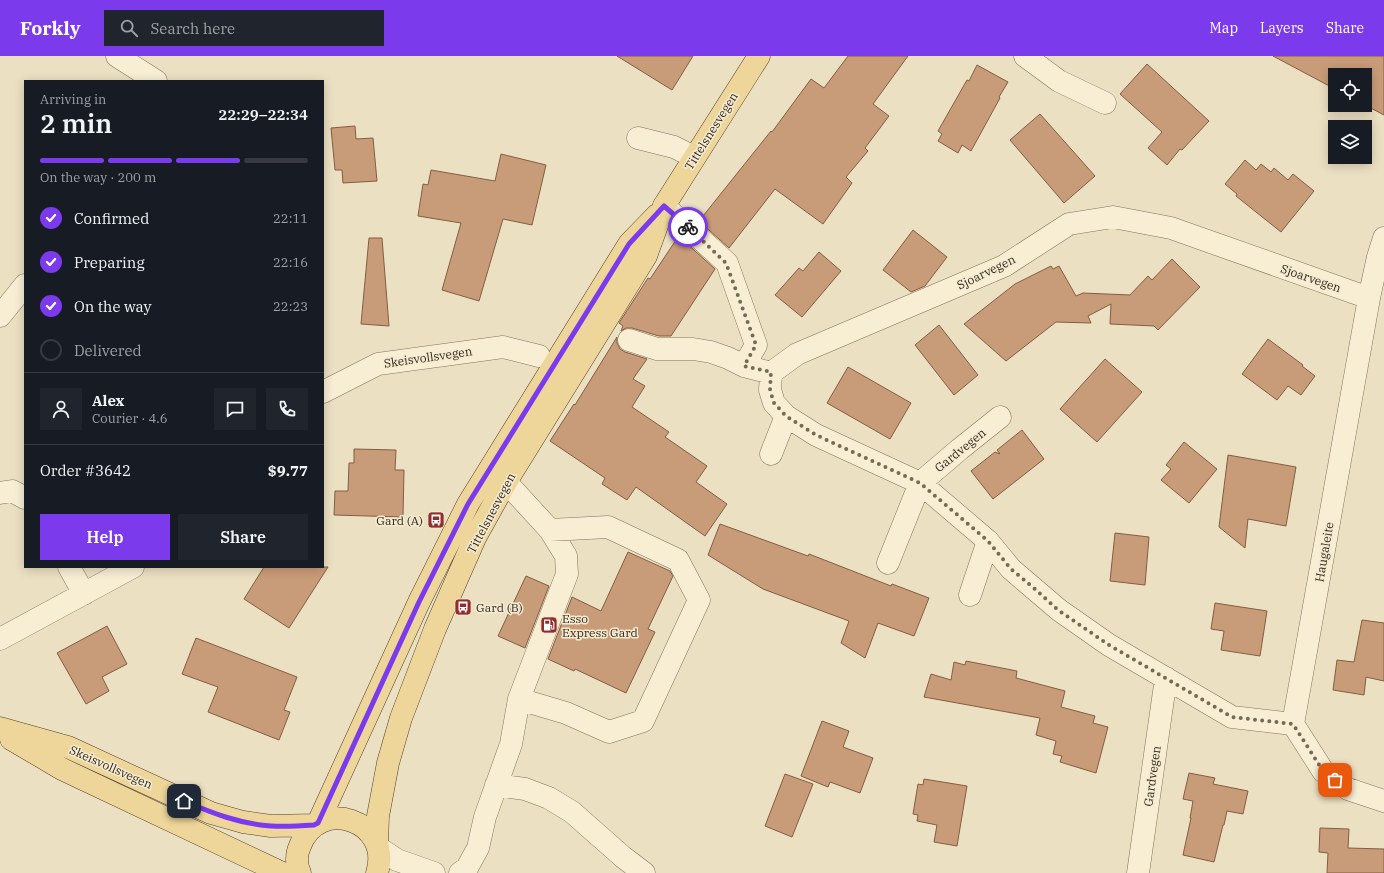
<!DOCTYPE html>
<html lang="en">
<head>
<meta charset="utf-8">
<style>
  :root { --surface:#171b24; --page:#20242c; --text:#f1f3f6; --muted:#9ea1a6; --line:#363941; --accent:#7c3aed }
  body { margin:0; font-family:"IBM Plex Serif",serif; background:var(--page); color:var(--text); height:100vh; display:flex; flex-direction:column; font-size:15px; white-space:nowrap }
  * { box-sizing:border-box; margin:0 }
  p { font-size:13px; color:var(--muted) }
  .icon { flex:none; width:22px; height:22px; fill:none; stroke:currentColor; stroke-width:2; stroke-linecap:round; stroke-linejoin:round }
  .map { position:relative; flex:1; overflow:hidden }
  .panel { position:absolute; left:24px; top:24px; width:300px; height:488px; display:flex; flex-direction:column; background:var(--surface); border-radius:0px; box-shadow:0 2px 10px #0003 }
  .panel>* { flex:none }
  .fabs { position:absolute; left:1328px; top:12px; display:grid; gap:8px }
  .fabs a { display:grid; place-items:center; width:44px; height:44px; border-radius:0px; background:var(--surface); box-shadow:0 2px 10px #0003; font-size:20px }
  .pin { position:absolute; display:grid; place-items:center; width:34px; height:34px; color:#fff; margin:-17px; border-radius:8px; box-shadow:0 2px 6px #0006 }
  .courier { position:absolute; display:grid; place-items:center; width:40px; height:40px; margin:-20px; border:3px solid #7c3aed; border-radius:50%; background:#fff; color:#222; box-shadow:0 1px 5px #0007 }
  .head em { font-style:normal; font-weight:600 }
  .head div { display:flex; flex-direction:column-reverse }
  .head { display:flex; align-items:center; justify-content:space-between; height:68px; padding:0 16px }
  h1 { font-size:26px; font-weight:600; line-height:30px }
  .bar { display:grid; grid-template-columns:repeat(4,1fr); gap:6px 4px; align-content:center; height:48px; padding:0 16px }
  .bar i { height:5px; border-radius:3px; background:var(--line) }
  .bar .active { background:var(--accent) }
  .bar p { grid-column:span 4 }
  .line { display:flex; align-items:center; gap:10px; padding:0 16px; border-top:1px solid var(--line) }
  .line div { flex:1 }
  .round { display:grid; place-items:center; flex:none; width:42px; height:42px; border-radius:0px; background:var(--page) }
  ol { padding:0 16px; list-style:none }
  li { display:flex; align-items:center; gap:12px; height:44px }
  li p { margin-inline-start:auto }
  li .icon { padding:4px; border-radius:50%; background:var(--accent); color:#fff; stroke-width:4 }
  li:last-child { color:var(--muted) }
  li i { width:22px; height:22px; border:2px solid var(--line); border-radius:50% }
  .button { display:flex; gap:8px; margin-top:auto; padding:8px 16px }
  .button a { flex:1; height:46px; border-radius:0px; background:var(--accent); color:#fff; font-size:16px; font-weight:600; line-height:46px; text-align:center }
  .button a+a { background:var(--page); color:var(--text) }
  header { display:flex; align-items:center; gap:24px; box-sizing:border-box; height:56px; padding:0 20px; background:var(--accent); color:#fff }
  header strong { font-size:19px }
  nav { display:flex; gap:22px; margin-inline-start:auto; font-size:14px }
  .search { width:280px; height:36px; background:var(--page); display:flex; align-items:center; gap:10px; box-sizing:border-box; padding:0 14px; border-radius:0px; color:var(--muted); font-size:15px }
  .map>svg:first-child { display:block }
  .building { fill:#c99c79; stroke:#835d41 }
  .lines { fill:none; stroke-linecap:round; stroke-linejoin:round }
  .minor-casing { stroke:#85725a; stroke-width:23 }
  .major-casing { stroke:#53402e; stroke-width:23 }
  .minor { stroke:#f7eed4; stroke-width:22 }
  .major { stroke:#eed69a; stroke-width:22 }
  .done { stroke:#756a57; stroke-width:4; stroke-dasharray:0 7.2 }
  .route { stroke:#7c3aed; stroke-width:5 }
  .labels { text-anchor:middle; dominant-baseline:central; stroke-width:3; stroke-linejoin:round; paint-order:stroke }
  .street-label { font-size:12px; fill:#352a1d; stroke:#f4ebd1 }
  .poi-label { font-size:12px; fill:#352a1d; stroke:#f4ebd1; text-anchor:start }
</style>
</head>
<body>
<header>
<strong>Forkly</strong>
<div class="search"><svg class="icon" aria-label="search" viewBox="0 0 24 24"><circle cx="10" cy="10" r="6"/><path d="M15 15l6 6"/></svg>Search here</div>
<nav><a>Map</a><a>Layers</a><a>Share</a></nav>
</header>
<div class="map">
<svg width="1384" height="817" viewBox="0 0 1384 817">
  <rect width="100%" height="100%" fill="#ece0c2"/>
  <path class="building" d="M617 0H693L672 34Z
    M848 0H908L873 48 889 60 865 92 868 95 846 121 852 127 823 168 775 133 729 192 699 165 771 75 772 76 811 23 824 32Z
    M1273 0H1384V59L1365 49V19H1335V33Z
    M1147 8 1209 65 1182 94 1180 93 1167 109 1148 92 1162 76 1120 38Z
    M977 9 1008 26 999 41 1000 42 971 95 962 89 958 97 938 85 942 78 938 75 967 24 969 25Z
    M1040 58 1095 120 1064 147 1010 84Z
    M355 70 356 83 373 82 377 125 343 127 342 114H335L331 72Z
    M501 98 546 109 532 169 503 163 479 245 442 234 461 167 418 160 423 128 428 129 431 114 495 125Z
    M1245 104 1256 114 1261 108 1271 116 1274 112 1288 124 1293 118 1314 135 1281 176 1236 140 1237 138 1225 128Z
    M913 174 947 201 925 230 911 236 883 214Z
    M678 181 683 186 684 185 715 213 671 280H659L632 272H626L621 275 623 270 619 267 648 222 650 223Z
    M369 182H382L389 270 361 268Z
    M819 196 841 215 802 261 775 239 799 212 803 215Z
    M1172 203 1200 231 1158 274 1154 270 1110 268 1111 248 1088 260 1091 267 1056 266 1006 305 964 268 1015 228 1051 210 1053 213 1059 210 1076 240 1083 237 1130 239 1148 220 1152 224Z
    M939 269 978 319 954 339 915 289Z
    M617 281V287L620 293 625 296 647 303 633 323 645 330 632 351 669 376 665 381 707 410 696 426 727 448 705 480 636 431 627 444 602 428 605 422 550 385 574 348 575 349Z
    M1268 283 1303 309 1302 310 1315 320 1301 339 1288 330 1277 344 1242 318Z
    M1105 303 1142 336 1097 386 1060 353Z
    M848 311 911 347 890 383 827 347Z
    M1022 374 1044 403 993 443 971 415 995 396 1000 398 997 394Z
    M1184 386 1217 413 1189 447 1161 424 1171 413 1166 409Z
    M354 393 396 394 395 414H404L403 461 334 459 335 435H348L349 407H354Z
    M1228 399 1296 411 1286 470 1248 463 1245 492 1219 471Z
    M720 468 808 500 809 498 891 530 892 528 929 542 914 580 878 567 865 602 841 587 849 565 763 533 708 499Z
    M1115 477 1149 481 1145 529 1110 525Z
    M628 496 670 515 673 520 648 573 655 576 626 637 575 613 574 615 548 603 572 541 601 555Z
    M264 511H328L289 572 244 543Z
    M526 520 549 530 525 592 498 580Z
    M1215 547 1267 555 1260 600 1221 594 1224 575 1211 573Z
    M1362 564 1384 567V625L1366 621 1364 639 1333 634 1337 604 1354 606Z
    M107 570 127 608 102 621 109 635 86 648 57 597Z
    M196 582 297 621 284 654 290 656 279 684 208 656 218 631 182 618Z
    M966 605 1017 615 1016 622 1065 635 1061 651 1095 660 1093 667 1108 671 1096 717 1060 706 1062 700 1053 698 1056 685 1036 679 1040 662 924 641 931 618 951 624 954 606 965 609Z
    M822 665 849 675 843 691 873 702 860 737 830 726 828 731 801 720Z
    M1189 717 1215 722 1213 728 1248 735 1243 758 1227 755 1224 769H1223L1214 806 1183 799 1191 762H1190L1193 745 1183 743Z
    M785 718 813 728 792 781 765 770Z
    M924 723 967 730 957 790 934 786 937 769 917 765 918 759 913 758 918 728 923 729Z
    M1320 772 1349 773 1348 792 1384 793V817H1327L1328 797 1319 796Z"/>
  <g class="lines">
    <g class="minor-casing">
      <path id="minor" d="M117 0 156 25
        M1025 0 1059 25 1105 47
        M638 82 674 91 694 101
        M664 150 727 207 756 289 744 310
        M1384 182 1378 201 1369 242 1293 668 1323 715 1348 733 1384 745
        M0 260 25 229
        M629 284 657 293H693L711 296 728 302 744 310 771 317 797 298 1004 210 1069 168 1113 161 1171 172 1369 242
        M771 317 770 334 774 347 786 360 816 379 920 427 988 485 1011 513 1059 554 1109 589 1232 661 1293 668
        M323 336 378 308 503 291 539 300
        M771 398 786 360
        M0 437 12 435 25 442
        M888 507 920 427 960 393 1000 361
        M69 511 84 538
        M970 539 988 485
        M0 583 133 511
        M519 643 566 657 609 676 643 665 699 544 678 504 608 471 550 474
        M496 729 525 733 549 742 572 756 623 801 644 817
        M379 792 397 804 434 817
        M460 817 467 812 478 792 485 761 511 688 519 643 567 518 566 500 550 474 506 426
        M1138 817 1166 622"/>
    </g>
    <g class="major-casing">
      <path id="major" d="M0 672 68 691 211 757 243 766 271 770 314 769
        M11 683 62 713 282 817
        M318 767 419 546 468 448 629 188 657 159
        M377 788 378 760 388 707 401 662 435 573 475 482 506 426 646 200 664 150 759 0
        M300 817C296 809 296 798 300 790 319 739 393 765 377 817"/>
    </g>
    <use href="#minor" class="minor"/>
    <use href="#major" class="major"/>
  </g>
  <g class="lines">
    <path class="done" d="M688 171 726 207 756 289 744 310 771 316 770 334 774 347 786 360 816 379 920 427 988 485 1011 513 1035 533 1058 554 1109 589 1232 661 1293 668 1323 715 1335 724"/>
    <path class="route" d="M184 745C212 757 240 768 271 770 285 771 300 770 314 769L318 767 419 546 468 448 629 188 664 150 688 171"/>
  </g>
  <defs>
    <g id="bus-square" transform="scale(0.9)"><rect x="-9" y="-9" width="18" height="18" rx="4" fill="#912e2c" stroke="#f4ebd1"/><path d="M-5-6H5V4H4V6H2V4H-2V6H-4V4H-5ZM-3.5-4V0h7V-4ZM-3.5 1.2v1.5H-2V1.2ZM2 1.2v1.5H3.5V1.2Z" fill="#fff"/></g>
    <g id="fuel-square" transform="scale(0.9)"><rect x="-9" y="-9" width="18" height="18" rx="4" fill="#912e2c" stroke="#f4ebd1"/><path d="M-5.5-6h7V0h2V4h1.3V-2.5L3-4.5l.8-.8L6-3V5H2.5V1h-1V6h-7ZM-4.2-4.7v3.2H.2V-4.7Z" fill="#fff"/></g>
  </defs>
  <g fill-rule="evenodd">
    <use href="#bus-square" x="436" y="464"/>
    <use href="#bus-square" x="463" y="551"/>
    <use href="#fuel-square" x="549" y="569"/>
  </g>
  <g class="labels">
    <g class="street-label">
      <text transform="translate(711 75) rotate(-58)">Tittelsnesvegen</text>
      <text transform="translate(986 216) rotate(-26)">Sjoarvegen</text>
      <text transform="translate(1311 222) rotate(19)">Sjoarvegen</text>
      <text transform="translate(428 301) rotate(-8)">Skeisvollsvegen</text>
      <text transform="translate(960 394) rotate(-39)">Gardvegen</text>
      <text transform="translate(491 457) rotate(-62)">Tittelsnesvegen</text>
      <text transform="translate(1324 496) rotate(-80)">Haugaleite</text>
      <text transform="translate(111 711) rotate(24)">Skeisvollsvegen</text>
      <text transform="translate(1152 720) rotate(-82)">Gardvegen</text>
    </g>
    <g class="poi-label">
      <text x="423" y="464" text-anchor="end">Gard (A)</text>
      <text x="476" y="551">Gard (B)</text>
      <text x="562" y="562">Esso<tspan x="562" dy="14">Express Gard</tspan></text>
    </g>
  </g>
</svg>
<div class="fabs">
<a><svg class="icon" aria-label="locate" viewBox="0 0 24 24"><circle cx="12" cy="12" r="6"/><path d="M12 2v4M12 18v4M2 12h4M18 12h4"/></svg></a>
<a><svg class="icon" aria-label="layers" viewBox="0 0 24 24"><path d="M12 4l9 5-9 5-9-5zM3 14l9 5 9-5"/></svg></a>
</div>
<div class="pin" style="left:1335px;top:724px;background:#ea580c"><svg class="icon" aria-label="bag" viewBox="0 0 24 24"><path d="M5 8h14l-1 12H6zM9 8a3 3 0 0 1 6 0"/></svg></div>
<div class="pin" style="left:184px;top:745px;background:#1f2937"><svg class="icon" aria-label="home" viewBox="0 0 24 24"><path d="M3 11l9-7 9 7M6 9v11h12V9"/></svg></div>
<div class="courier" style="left:688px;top:171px"><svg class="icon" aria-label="bike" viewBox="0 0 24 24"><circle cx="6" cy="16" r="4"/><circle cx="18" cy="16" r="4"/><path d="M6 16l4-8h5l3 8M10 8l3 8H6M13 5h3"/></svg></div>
<section class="panel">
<div class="head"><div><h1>2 min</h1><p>Arriving in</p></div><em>22:29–22:34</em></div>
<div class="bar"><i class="active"></i><i class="active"></i><i class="active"></i><i></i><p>On the way · 200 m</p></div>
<ol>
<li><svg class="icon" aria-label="check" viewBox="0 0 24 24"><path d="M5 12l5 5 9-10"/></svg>Confirmed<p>22:11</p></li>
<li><svg class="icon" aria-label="check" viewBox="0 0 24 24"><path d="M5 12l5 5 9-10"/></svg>Preparing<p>22:16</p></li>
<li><svg class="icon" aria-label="check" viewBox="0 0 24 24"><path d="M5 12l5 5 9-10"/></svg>On the way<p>22:23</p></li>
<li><i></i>Delivered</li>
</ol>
<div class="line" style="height:72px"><a class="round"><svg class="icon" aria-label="person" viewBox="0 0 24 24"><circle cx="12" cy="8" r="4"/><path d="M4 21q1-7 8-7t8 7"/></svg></a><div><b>Alex</b><p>Courier · 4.6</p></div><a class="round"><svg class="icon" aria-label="chat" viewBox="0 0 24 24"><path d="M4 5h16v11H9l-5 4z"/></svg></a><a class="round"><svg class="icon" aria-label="phone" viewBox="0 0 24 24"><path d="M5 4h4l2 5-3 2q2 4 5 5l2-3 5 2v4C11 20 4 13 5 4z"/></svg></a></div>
<div class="line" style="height:52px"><div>Order #3642</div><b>$9.77</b></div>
<div class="button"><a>Help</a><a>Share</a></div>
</section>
</div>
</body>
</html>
